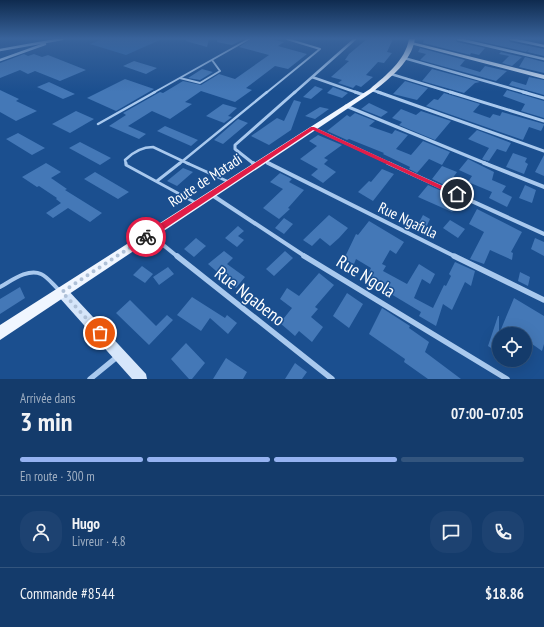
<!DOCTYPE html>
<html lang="fr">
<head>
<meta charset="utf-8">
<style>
  :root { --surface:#143b6b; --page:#1d4271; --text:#f1f3f6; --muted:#9dadc1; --line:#33557e; --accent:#95b2f1 }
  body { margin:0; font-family:"PT Sans Narrow",sans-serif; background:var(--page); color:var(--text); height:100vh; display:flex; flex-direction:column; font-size:15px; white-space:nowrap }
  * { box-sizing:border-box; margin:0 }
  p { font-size:13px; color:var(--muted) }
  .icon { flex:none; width:22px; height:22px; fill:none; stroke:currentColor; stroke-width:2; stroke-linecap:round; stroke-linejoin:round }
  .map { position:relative; height:379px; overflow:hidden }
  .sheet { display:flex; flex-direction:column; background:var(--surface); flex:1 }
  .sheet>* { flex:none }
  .fabs { position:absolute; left:492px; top:327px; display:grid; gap:8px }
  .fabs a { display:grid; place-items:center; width:40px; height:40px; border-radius:50%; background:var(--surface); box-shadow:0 4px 16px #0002,0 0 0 1px var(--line); font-size:20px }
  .pin { position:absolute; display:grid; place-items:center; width:34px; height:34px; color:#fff; margin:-17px; border:2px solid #fff; border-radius:50%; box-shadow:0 1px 4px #0007 }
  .courier { position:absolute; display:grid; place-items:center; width:40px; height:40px; margin:-20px; border:3px solid #e11d48; border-radius:50%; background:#fff; color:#222; box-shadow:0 1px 5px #0007 }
  .summary em { font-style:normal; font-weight:700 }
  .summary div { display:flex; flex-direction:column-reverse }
  .summary { display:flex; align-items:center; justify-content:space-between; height:68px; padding:0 20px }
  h1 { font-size:26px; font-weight:700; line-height:30px }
  .bar { display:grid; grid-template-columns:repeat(4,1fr); gap:6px 4px; align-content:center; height:48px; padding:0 20px }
  .bar i { height:5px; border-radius:3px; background:var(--line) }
  .bar .selected { background:var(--accent) }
  .bar p { grid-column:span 4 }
  .line { display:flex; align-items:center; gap:10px; padding:0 20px; border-top:1px solid var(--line) }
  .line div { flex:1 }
  .round { display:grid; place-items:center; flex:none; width:42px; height:42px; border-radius:16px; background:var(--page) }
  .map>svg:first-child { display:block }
  .green { fill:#2e69ad }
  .building { fill:#4478b7 }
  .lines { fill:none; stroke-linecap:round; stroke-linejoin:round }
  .lane-far3 { stroke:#a9c9ee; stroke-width:2 }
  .lane-far2 { stroke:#a9c9ee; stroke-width:2.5 }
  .lane-far1 { stroke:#a9c9ee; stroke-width:3 }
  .lane { stroke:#a9c9ee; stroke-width:4 }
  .street-far3 { stroke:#a9c9ee; stroke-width:2.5 }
  .street-far2 { stroke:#a9c9ee; stroke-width:3 }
  .street-far1 { stroke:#a9c9ee; stroke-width:4 }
  .street { stroke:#a9c9ee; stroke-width:5.5 }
  .secondary { fill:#d6e6fa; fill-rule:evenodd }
  .primary { fill:#f0f6ff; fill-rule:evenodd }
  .route { fill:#e11d48 }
  .done { stroke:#afc1d8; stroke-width:4; stroke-dasharray:0 7.2 }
  .labels { text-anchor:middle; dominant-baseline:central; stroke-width:3; stroke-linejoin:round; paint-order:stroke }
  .street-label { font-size:15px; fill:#fff; stroke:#1b4f8f }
  .near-street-label { font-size:18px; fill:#fff; stroke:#1b4f8f }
</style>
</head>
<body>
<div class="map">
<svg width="544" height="379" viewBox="0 0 544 379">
  <rect width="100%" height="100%" fill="#1b4f8f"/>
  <path class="green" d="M103 39H162L126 55 90 44Z"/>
  <path class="building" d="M186 39H209L207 47 186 41Z
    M217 39H244L232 45 217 42Z
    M251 39H270L284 42 278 46 307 54 288 69 275 66 246 88 252 90 235 102 201 91 185 102 192 104 170 119 152 111 128 126 146 134 139 139 109 126 126 115 123 113 160 92 163 93 183 81 201 85 219 74 235 79 269 55 239 47Z
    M367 39H393L387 52 392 53 384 63 378 62 366 75 373 77 361 87 356 85 353 88 338 83 342 80 331 77 349 61 345 60 349 54Z
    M424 39H455L457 42 485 48 479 55 471 53 470 55 423 43Z
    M470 39H508L510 42 544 49V56L527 52 529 49 526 52Z
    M420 48 465 60 460 66 480 72 485 66 507 71 496 81 420 60 426 54 418 52Z
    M501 52 522 57 512 66 502 63 509 56 499 54Z
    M24 54 28 56 34 54 42 57 48 55 86 70 60 81 35 71 28 74 20 70 0 78V63Z
    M525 57 544 62V73L519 67Z
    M134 61 157 68 146 74 123 66Z
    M202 69 213 72 200 80 188 78Z
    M432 69 480 82 475 83 464 93 422 81Z
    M529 77 544 80V95L509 85 512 81 526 85Z
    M125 79 154 89 116 111 87 98Z
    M405 81 428 88 417 100 393 94Z
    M49 82 75 94 63 99 37 87Z
    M315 86 323 89 311 99 303 97Z
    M333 87 348 93 342 98 327 93Z
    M0 90 19 99 16 101 37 111 16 121 0 112Z
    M507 90 544 101V118L521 111 525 104 503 96Z
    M444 93 480 104 473 112 490 118 493 114 500 116 502 112 544 124V125L541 131 529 127 523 140 426 106 434 99 438 100Z
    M294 100 301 102 291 130 269 145 251 136 277 118 284 121Z
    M369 103 388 112 381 117 361 109Z
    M223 104 237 108 228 116 232 117 224 123 206 116Z
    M320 107 329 109 315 119 305 116Z
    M401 109 416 115 421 111 451 121 435 140 399 125 402 122 392 118Z
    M76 111 94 119 70 133 52 124Z
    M355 113 375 121 369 126 392 134 395 130 408 135 396 149 411 155 423 141 450 152 442 165 429 159 417 173 409 169 410 167 383 154 384 153 349 139 347 140 327 131 347 115 350 117Z
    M238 119 248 123 223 144 214 140Z
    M165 126 198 140 191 146 157 131Z
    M477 130 511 143 506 152 497 149 489 161 484 160 482 159 489 148 468 139Z
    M18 133 45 148 32 155 6 139Z
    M318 135 342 145 324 158 328 160 324 164 336 172 323 183 311 175 318 169 300 159 317 146 309 141Z
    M80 142 111 158 100 165 69 148Z
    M513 153 527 158 525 162 528 164 524 174 506 167Z
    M544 155V176L535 172Z
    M468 159 494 172 492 180 506 186 502 192 512 197 507 207 489 198 492 192 468 182 472 176 459 170Z
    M46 163 61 172 51 178 67 189 65 190 102 213 90 222 68 208 53 218 46 213 61 203 56 199 57 198 39 186 37 187 22 177Z
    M442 166 457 172 450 182 460 187 457 191 432 179Z
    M183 168 193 172 177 186 167 181Z
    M382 169 394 174 373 201 358 192 369 181 371 182Z
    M95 172 129 192 118 199 84 179Z
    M280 173 292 179 289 182 304 190 288 208 290 209 279 219 263 208 283 189 270 182Z
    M428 185 453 196 451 199 459 203 452 212 418 197Z
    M525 185 536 190 532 203 519 198Z
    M477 209 522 232 511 252 513 253 512 260 490 250 484 264 470 259 484 232 469 224Z
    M329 215 348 228 339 238 330 246 320 238 312 246 303 240Z
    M423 215 430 219 423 234 415 230Z
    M284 218 293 224 284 234 275 228Z
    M450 220 465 229 458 238 443 228Z
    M369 221 404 242 396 254 390 250 382 264 386 266 383 271 407 284 419 264 435 274 430 284 422 279 414 298 433 308 444 285 446 286 451 276 449 274 455 262 475 271 471 286 465 282 452 310 443 304 436 326 419 316 421 312 381 288 379 292 364 282 371 268 356 259 354 264 344 259 356 234 358 235Z
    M238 226 244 231 238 236 244 240 237 247 225 238Z
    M196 238 206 246 194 257 184 249Z
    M535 238 544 242V256L531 249Z
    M224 251 233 258 227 264 245 277 236 288 208 264Z
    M285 251 293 258 274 276 266 269Z
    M142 266 153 274 145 283 133 275Z
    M168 267 174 274 159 285 153 277Z
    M520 272 530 277 528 286 518 281Z
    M319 273 334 285 315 307 318 309 311 317 323 327 312 342 299 331 295 336 280 323 292 308 280 299 287 288 299 296Z
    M20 287 25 298 0 314V299Z
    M347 293 363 304 349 328 333 316Z
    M192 297 225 318 227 315 237 323 228 334 210 318 201 331 177 315Z
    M514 298 544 316V344L542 351 525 339V334H499Z
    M130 300 156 326 167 315 173 320 149 345 116 313Z
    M382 308 410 326 409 328 429 342 425 352 461 379H428L404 362 405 359 369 334Z
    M498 316H499V353L488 346Z
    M186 343 205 363 192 379H189L171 359Z
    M226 358 247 372 243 379H213Z
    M295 363 307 372 302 379H285Z"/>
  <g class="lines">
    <path class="lane-far3" d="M180 78 200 83 220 71 212 60
      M153 93 249 39
      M266 93 320 49 287 39"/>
    <path class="lane-far2" d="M98 124 155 92
      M126 164 125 160C133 152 141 147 153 147L189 164
      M179 164 267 92"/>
    <path class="lane-far1" d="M126 163V165L196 203
      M187 163 229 182
      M157 181 180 163"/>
    <path class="lane" d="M0 287C11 281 28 268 41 274 48 277 54 286 60 291"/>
    <path class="street-far3" d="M458 39 544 59
      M511 39 544 46
      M0 50 62 39
      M404 58 527 93
      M0 60 45 44
      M391 74 453 93
      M312 77 358 93
      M372 90 381 93
      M294 93 355 39"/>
    <path class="street-far2" d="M355 92 364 95
      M378 92 544 151
      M450 92 544 121
      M523 92 544 98
      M346 106 487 164
      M313 128 391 164
      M263 160 270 164
      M254 164 235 149V145L295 92"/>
    <path class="street-far1" d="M253 163 256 165
      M268 163 456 257
      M388 163 544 234
      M484 163 544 187
      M212 195 306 257
      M151 235 178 257"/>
    <path class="street" d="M177 256 332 379
      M304 256 507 379
      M454 256 544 300
      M90 379 118 356"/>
    <path class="secondary" d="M412 42 544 75V79L410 44V43Z
      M62 287 66 288 146 374 147 379H132L58 296 57 292 58 288Z"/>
    <path class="primary" d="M409 39H415C411 62 391 77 374 91L0 340V325L370 89C386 75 405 61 409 39Z"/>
  </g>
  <linearGradient id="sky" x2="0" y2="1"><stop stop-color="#0f2b4f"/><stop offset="0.42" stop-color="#39639b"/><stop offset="1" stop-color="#39639b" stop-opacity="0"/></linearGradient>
  <rect width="544" height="92" fill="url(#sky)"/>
  <path class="route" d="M311 127H314L460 194 455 196 313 130 149 239H144V234Z"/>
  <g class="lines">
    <path class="done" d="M100 333 62 292 146 237"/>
  </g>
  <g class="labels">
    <g class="street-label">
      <text transform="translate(205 180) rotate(-33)">Route de Matadi</text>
      <text transform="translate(408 220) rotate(26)">Rue Ngafula</text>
    </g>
    <g class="near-street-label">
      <text transform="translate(366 276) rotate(31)">Rue Ngola</text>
      <text transform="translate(250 296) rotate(38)">Rue Ngabeno</text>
    </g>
  </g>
</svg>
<div class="fabs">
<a><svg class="icon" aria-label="locate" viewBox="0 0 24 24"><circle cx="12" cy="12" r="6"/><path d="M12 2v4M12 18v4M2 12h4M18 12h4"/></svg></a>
</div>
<div class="pin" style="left:100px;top:333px;background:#ea580c"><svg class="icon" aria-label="bag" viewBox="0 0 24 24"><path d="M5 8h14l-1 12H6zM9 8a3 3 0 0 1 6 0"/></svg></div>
<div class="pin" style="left:457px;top:194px;background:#1f2937"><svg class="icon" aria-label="home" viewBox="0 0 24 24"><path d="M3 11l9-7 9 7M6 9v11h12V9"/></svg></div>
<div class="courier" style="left:146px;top:237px"><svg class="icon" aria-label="bike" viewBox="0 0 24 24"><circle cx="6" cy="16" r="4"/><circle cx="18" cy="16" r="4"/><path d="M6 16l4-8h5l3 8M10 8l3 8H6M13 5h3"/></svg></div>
</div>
<section class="sheet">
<div class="summary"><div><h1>3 min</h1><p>Arrivée dans</p></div><em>07:00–07:05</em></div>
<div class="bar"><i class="selected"></i><i class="selected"></i><i class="selected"></i><i></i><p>En route · 300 m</p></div>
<div class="line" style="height:72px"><a class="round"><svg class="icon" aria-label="person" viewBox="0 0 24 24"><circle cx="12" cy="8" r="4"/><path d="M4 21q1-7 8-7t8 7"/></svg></a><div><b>Hugo</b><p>Livreur · 4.8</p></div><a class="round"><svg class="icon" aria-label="chat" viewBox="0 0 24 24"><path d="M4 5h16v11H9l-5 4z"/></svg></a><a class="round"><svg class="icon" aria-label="phone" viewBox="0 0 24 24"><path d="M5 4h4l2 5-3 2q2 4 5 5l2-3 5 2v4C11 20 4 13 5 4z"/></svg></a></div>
<div class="line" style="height:52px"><div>Commande #8544</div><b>$18.86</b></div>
</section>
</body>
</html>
